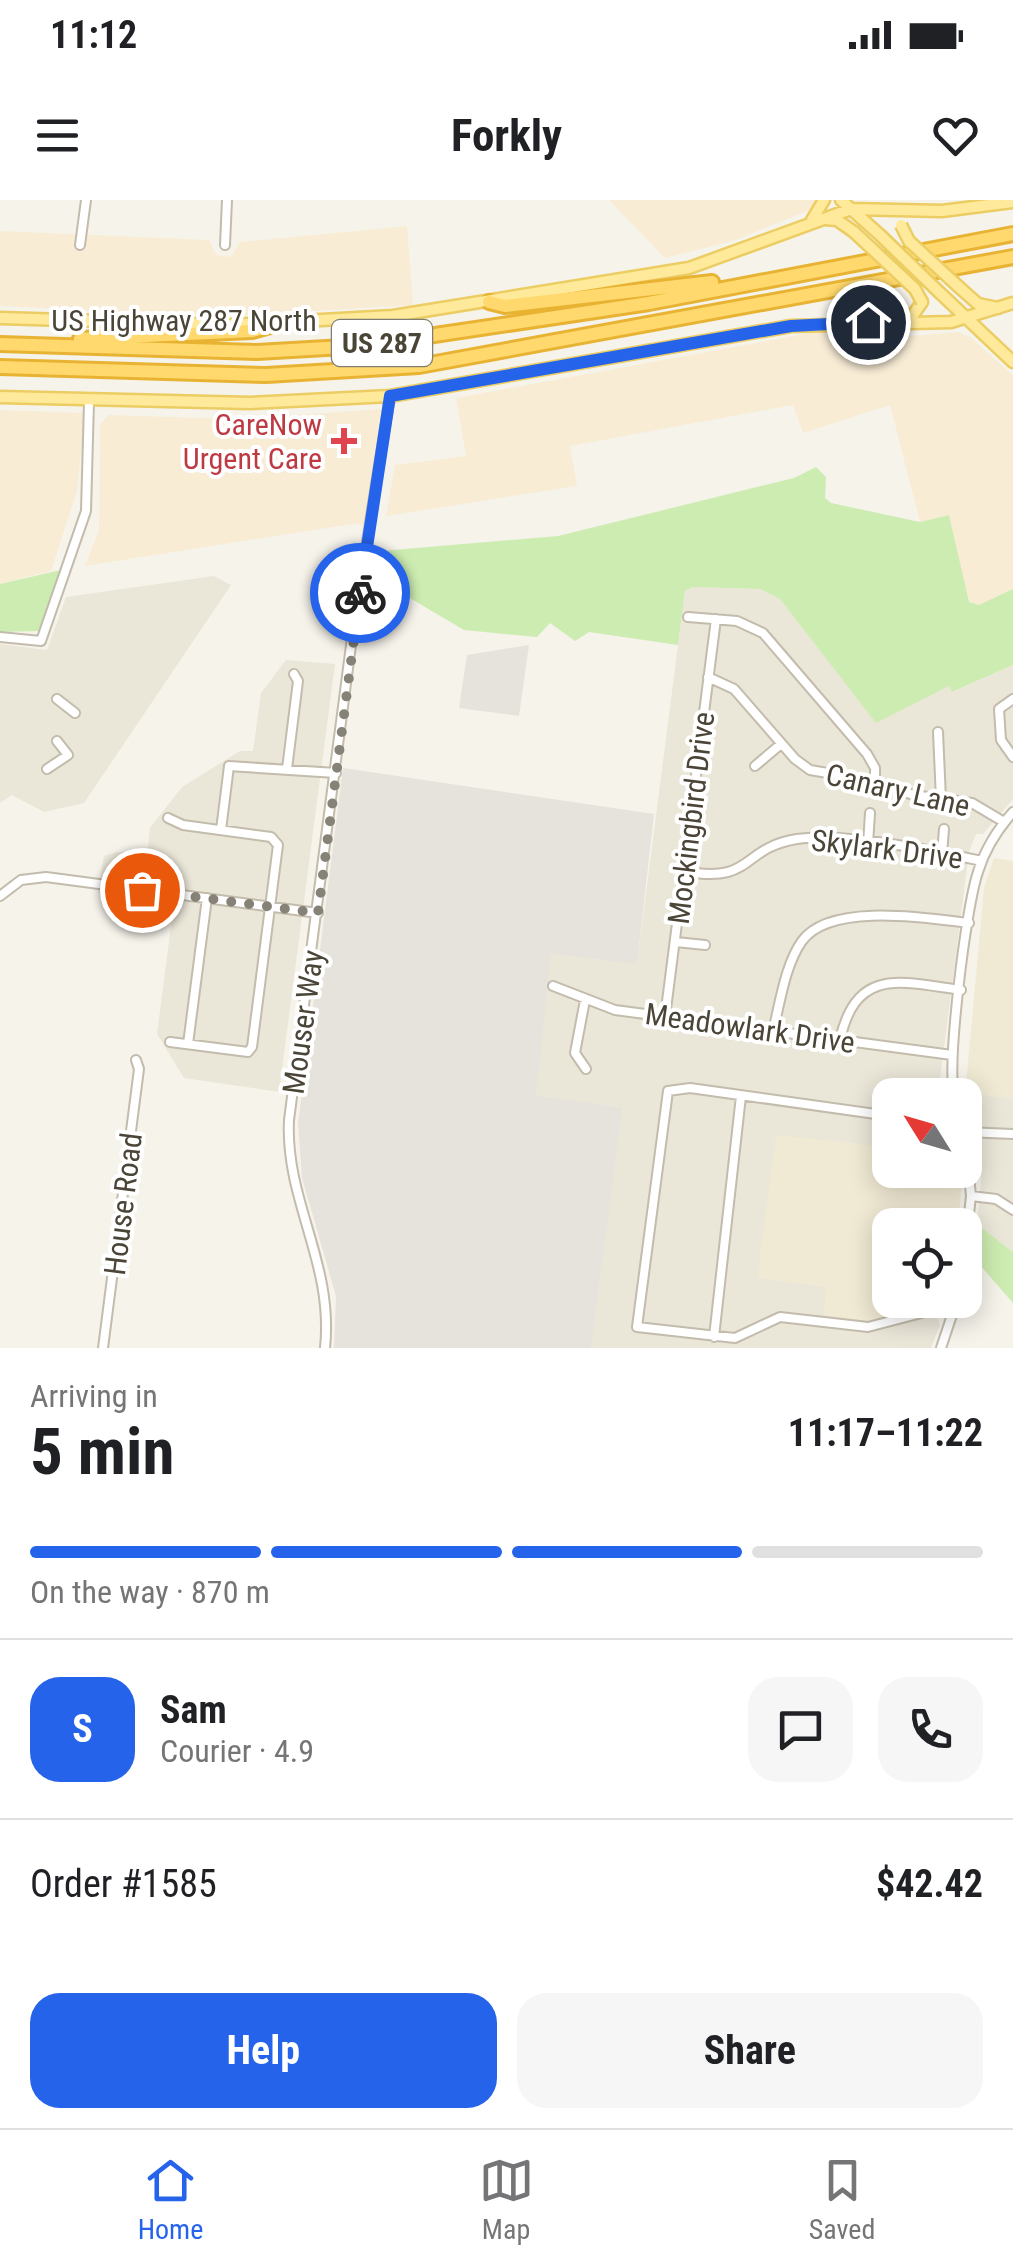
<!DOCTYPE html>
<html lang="en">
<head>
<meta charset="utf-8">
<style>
  :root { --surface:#fff; --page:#f6f6f6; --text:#202124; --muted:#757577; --line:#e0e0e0; --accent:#2563eb }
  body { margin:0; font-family:"Roboto Condensed",sans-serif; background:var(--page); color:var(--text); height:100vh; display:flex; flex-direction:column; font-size:38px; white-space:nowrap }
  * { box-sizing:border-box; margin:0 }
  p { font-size:32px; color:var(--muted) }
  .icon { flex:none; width:55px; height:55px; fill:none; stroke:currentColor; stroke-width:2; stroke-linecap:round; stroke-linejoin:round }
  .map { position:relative; height:1148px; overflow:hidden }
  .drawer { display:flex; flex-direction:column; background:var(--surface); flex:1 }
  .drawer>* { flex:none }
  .needle { width:65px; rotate:307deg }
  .tools { position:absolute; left:872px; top:878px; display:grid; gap:20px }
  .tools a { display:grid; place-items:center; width:110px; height:110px; border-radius:20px; background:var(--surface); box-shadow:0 5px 25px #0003; font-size:50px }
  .pin { position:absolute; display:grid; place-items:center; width:85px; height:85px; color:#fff; margin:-42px; border:5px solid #fff; border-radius:50%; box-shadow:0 2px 10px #0007 }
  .courier { position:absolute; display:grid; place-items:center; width:100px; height:100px; margin:-50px; border:8px solid #2563eb; border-radius:50%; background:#fff; color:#222; box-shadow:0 2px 12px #0007 }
  .head em { font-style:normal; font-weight:700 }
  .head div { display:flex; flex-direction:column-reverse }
  .head { display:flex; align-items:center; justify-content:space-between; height:170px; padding:0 30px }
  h1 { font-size:65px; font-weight:700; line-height:75px }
  .bar { display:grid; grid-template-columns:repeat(4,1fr); gap:15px 10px; align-content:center; height:120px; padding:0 30px }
  .bar i { height:12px; border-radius:8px; background:var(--line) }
  .bar .current { background:var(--accent) }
  .bar p { grid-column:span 4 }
  .line { display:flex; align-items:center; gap:25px; padding:0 30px; border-top:2px solid var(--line) }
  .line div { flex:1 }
  .round { display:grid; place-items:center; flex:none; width:105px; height:105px; border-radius:30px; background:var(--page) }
  .cta { display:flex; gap:20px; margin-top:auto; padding:20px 30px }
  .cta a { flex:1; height:115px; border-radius:30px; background:var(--accent); color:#fff; font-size:40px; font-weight:700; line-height:115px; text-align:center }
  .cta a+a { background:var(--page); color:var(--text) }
  .status { display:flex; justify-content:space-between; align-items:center; height:70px; padding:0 50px; background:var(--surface); direction:ltr }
  .status svg { height:28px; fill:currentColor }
  header { display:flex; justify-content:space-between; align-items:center; height:130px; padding:0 30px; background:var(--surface); font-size:45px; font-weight:700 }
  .menu { display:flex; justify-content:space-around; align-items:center; height:140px; border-top:2px solid var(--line); background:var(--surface); font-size:28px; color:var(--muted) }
  .menu a { display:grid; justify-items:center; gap:5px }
  .menu .current { color:var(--accent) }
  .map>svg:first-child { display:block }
  .residential { fill:#eae6d8 }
  .commercial { fill:#f8ecd5 }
  .industrial { fill:#e6e2dc }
  .education { fill:#f0ead4 }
  .green { fill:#cdecb1 }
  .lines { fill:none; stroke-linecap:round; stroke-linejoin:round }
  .minor-casing { stroke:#c3bcac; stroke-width:12 }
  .major-casing { stroke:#eccd63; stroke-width:15 }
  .highway-casing { stroke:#e8b333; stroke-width:18 }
  .minor { stroke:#fff; stroke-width:8 }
  .major { stroke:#ffea9b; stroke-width:10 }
  .highway { stroke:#ffd96d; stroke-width:12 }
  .major-bridge-casing { stroke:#eccd63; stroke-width:15; stroke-linecap:butt }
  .major-bridge { stroke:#ffea9b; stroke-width:10 }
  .done { stroke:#878277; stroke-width:10; stroke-dasharray:0 18 }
  .route { stroke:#2563eb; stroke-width:12 }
  .health-dot { fill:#e0444e; stroke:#fff; stroke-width:4 }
  .labels { text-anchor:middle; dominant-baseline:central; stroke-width:8; stroke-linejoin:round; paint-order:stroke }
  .shield { fill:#fff; stroke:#817d74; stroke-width:2.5 }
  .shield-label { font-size:28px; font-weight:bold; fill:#4b4538 }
  .street-label { font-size:30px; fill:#4b4538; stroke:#fff }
  .health-label { font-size:30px; fill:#be3a42; stroke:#fff; text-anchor:end }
</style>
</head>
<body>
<div class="status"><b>11:12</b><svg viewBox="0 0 49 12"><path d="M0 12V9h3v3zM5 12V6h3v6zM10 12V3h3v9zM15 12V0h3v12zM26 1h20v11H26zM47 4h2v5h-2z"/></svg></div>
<header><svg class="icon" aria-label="menu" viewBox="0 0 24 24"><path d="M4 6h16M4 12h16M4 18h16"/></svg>Forkly<svg class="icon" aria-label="heart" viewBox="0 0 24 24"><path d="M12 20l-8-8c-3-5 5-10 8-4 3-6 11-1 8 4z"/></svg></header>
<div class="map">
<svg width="1013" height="1148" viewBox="0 0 1013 1148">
  <rect width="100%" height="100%" fill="#f6f3eb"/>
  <path class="residential" d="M214 376 231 385 84 603 44 612 12 595 0 603V444L47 450 66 397Z
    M693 387 760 389 780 399 876 522 949 486 953 492 1013 465V599L983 634H976L969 652 940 879 943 895H890V947L879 948 758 1077 827 1087 824 1115 889 1120 905 1113 937 1117 940 1125 931 1148H591L621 908 535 895 551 752 637 763 685 391Z
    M286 460 335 464 279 892 184 878 157 834 174 703 98 693 104 656 117 652 147 655 150 628 182 587 240 551H253L261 493Z
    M968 892 1013 899V1052L977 1024 982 970Z"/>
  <path class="commercial" d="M609 0H820L817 7 733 41 665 58Z
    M407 26 413 105 216 117 0 106V31L209 40 216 55 231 57 240 42Z
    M868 132 910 136 958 132 970 137 1013 175V389L998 400 979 405 968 402 949 315 920 322 890 205 803 233 793 205 570 246 577 286 386 316 395 265 466 256 456 198 810 133Z
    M381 209 365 325 352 324 85 366 99 330 100 224 109 215 238 219Z
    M0 210 85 213 77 291 51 371 0 384Z"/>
  <path class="industrial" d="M529 445 519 516 459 508 467 455Z
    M343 568 654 614 637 764 551 753 536 895 622 908 591 1148H334L336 1096 302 978 298 924Z"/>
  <path class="education" d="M994 658 1013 661V899L968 892 966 884 984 688Z
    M776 935 890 947V970H963L958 1025H890V1100H948L947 1103 874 1122 824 1115 826 1087 757 1078Z"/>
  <path class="green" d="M816 267 826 277 825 298 831 303 920 322 949 315 969 402 979 405 1013 389V465L952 492 949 486 876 523 780 399 760 389 693 387 685 391 678 445 589 432 575 441 550 423 537 437 464 430 376 378 381 351 558 336 794 278Z
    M61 370 39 431 0 432V384Z
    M977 1024 1013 1052V1103L973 1057Z"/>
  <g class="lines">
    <g class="minor-casing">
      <path id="minor" d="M80 45 86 0
        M225 45 227 0
        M688 417 737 421 763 433 867 554 875 568V581
        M0 437 41 441 86 311 89 202
        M708 477 734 489 795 559 810 570 875 581 913 595 972 603 1004 622
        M57 499 75 513
        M1013 499 999 509 1001 540 1013 557
        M938 532 941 599
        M755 566 781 544
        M47 569 68 555 57 541
        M287 569 298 481 294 474
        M168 618 183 625 271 637 278 645 252 847 248 852 170 842
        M221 630 229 566 336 573
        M868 644 870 613
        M942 654 944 629
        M683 671C754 685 740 648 797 639 841 632 936 651 982 661
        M0 696 21 680 46 677 318 713
        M676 742 705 745
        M553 786 615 810 952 855
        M585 800 575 853 586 869
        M665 817 716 419
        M773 831C780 803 785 765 802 741 830 702 927 718 969 723
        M840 840C856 766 902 782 961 790
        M188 844 207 698
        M954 895C947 860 966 707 978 672 985 649 997 630 1013 612
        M890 916 690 888 668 891 637 1127 735 1138 780 1117 868 1127 933 1110 954 1113
        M965 932 1013 934
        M965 934 971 996 965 1049
        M971 996 996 999 1013 1010
        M714 1137 741 896
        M103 1148 139 869 136 860
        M325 1148C334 1063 285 1001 289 920L353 430 390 196
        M941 1148 957 1100"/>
    </g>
    <g class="major-casing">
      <path id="major" d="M841 0 880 35
        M825 19 837 20 854 32
        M812 20 824 0
        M960 88 978 104 998 108
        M939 92 1013 162
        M0 118 230 125 393 116 689 68 851 9 942 11 1013 2
        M901 120 913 115 922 102
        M0 197 251 203 390 196 791 126 951 122 1013 103"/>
    </g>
    <g class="highway-casing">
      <path id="highway" d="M489 102 505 106 712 82
        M80 139 252 131 281 123
        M0 144 257 152 361 146 649 103 1013 34
        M0 167 266 175 419 166 1013 57"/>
    </g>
    <use href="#minor" class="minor"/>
    <use href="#major" class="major"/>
    <use href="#highway" class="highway"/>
    <g class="major-bridge-casing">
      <path id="major-bridge" d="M901 25 909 41 960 88
        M854 32 915 89 922 102
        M880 35 939 92"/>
    </g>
    <use href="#major-bridge" class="major-bridge"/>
  </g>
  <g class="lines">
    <path class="done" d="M142 690 318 713 360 393"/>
    <path class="route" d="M360 393 390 196 791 126 868 122"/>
  </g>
  <path class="health-dot" d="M339 226h10v10h10v10h-10v10h-10v-10h-10v-10h10z"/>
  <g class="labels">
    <rect class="shield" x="332" y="120" width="100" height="46" rx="8"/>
    <g class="shield-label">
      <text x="382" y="143">US 287</text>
    </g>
    <g class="street-label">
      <text x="184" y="120">US Highway 287 North</text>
      <text transform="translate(898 590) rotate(13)">Canary Lane</text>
      <text transform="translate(691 618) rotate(-83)">Mockingbird Drive</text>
      <text transform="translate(887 649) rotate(7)">Skylark Drive</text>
      <text transform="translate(303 822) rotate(-82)">Mouser Way</text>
      <text transform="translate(750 828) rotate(8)">Meadowlark Drive</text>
      <text transform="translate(123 1004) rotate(-83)">House Road</text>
    </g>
    <g class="health-label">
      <text x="322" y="224">CareNow<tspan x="322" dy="34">Urgent Care</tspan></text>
    </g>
  </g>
</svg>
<div class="tools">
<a><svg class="needle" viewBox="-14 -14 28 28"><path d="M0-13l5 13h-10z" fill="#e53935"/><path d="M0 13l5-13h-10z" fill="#757577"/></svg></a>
<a><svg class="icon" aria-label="locate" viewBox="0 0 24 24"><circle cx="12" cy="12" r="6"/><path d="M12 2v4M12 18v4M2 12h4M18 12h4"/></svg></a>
</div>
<div class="pin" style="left:142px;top:690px;background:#ea580c"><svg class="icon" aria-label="bag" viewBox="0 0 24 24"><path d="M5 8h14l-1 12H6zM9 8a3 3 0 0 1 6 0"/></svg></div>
<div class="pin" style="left:868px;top:122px;background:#1f2937"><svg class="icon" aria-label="home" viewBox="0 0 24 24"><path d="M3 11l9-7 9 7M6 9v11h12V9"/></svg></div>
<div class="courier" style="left:360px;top:393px"><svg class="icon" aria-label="bike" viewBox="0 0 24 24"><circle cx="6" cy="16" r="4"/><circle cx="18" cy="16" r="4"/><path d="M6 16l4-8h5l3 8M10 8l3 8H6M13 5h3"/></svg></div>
</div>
<section class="drawer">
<div class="head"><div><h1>5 min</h1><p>Arriving in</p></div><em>11:17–11:22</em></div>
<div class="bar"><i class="current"></i><i class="current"></i><i class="current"></i><i></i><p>On the way · 870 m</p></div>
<div class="line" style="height:180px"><b class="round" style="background:var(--accent);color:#fff">S</b><div><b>Sam</b><p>Courier · 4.9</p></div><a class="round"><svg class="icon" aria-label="chat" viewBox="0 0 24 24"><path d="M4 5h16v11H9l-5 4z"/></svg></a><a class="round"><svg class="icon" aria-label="phone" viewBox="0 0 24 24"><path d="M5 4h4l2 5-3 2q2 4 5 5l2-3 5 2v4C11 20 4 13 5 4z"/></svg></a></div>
<div class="line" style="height:130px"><div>Order #1585</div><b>$42.42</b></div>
<div class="cta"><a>Help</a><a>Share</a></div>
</section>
<nav class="menu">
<a class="current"><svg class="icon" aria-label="home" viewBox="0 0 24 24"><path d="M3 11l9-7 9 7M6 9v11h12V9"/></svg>Home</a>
<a><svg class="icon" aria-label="map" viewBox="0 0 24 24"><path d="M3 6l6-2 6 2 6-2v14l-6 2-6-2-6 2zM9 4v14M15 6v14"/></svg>Map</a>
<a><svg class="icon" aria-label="saved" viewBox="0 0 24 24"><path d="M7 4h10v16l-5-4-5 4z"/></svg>Saved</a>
</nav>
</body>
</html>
